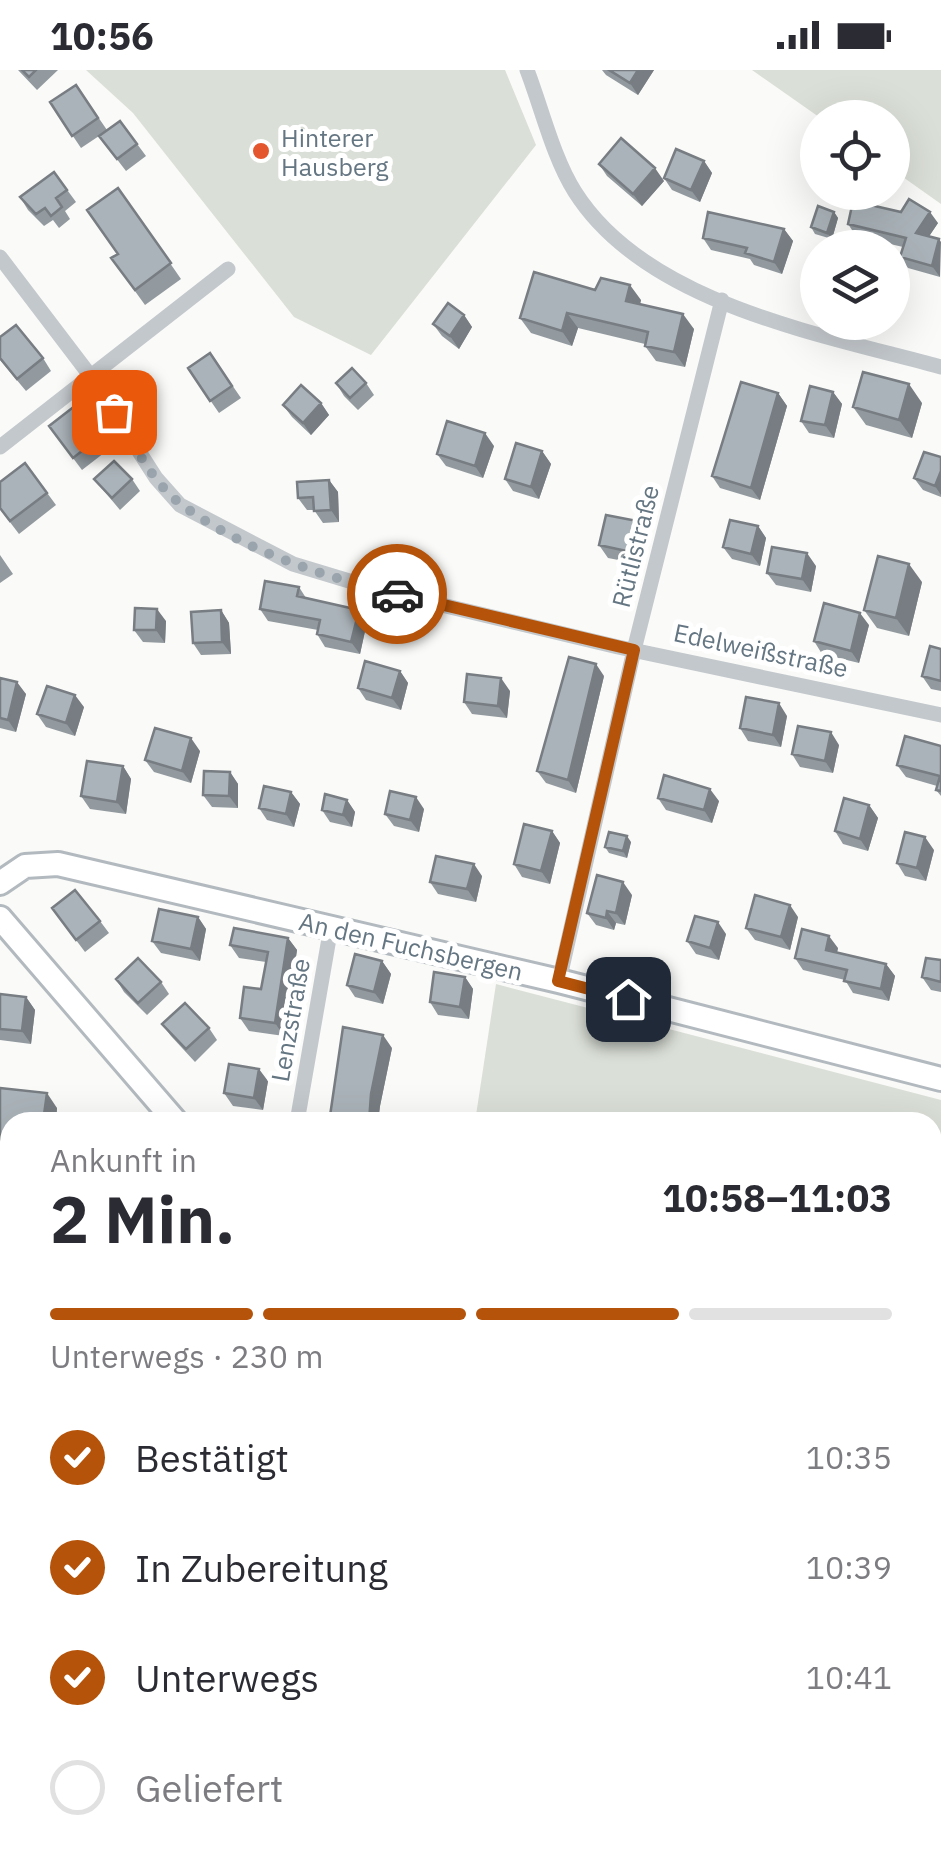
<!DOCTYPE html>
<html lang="de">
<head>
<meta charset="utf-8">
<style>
  :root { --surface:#fff; --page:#f2f2f3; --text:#2b2b33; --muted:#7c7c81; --line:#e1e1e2; --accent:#b45309 }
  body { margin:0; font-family:"IBM Plex Sans",sans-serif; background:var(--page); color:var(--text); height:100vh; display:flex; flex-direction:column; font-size:38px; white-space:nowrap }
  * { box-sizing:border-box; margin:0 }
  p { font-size:32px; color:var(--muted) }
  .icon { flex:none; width:55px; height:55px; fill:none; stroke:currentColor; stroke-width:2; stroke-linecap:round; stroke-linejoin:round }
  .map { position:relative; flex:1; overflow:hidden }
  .drawer { position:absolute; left:0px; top:1042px; width:942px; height:752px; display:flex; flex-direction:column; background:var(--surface); border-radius:30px 30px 0 0; box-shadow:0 10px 40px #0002 }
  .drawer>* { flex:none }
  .fabs { position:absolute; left:800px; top:30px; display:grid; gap:20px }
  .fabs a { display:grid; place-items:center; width:110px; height:110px; border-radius:50%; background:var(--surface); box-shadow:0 10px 40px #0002; font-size:50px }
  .pin { position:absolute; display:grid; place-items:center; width:85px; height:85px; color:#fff; margin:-42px; border-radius:20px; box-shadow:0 5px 15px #0006 }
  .courier { position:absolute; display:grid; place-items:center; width:100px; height:100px; margin:-50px; border:8px solid #b45309; border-radius:50%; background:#fff; color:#222; box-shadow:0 2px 12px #0007 }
  .summary em { font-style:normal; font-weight:800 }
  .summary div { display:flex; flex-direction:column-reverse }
  .summary { display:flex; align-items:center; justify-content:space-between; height:170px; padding:0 50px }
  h1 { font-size:65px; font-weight:800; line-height:75px }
  .bar { display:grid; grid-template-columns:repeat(4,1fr); gap:15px 10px; align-content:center; height:120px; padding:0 50px }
  .bar i { height:12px; border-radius:8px; background:var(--line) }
  .bar .active { background:var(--accent) }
  .bar p { grid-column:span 4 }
  ol { padding:0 50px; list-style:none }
  li { display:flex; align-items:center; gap:30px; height:110px }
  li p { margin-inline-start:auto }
  li .icon { padding:10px; border-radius:50%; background:var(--accent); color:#fff; stroke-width:4 }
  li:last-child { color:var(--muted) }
  li i { width:55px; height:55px; border:5px solid var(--line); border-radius:50% }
  .status { display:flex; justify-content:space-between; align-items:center; height:70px; padding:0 50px; background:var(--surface); direction:ltr }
  .status svg { height:28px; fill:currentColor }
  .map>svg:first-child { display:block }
  .built { fill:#e8e9e9 }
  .green { fill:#dadfd7 }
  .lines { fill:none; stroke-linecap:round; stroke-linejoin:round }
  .secondary-casing { stroke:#b3babf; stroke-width:28 }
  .street { stroke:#c3c8cc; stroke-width:15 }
  .secondary { stroke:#fff; stroke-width:22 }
  .tram { stroke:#a2aab0; stroke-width:2.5 }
  .wall { fill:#929a9f }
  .shaded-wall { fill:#777d82 }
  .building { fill:#aab3b9; stroke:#777d82; stroke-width:2.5 }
  .done { stroke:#99a4ac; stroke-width:10; stroke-dasharray:0 18 }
  .route { stroke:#b45309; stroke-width:12 }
  .poi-dot { fill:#e4572e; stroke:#fff; stroke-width:4 }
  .labels { text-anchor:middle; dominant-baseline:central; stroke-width:10; stroke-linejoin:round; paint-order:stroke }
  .poi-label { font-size:25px; fill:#657683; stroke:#fff; text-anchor:start }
  .street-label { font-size:25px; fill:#657683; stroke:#fff }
</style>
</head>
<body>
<div class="status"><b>10:56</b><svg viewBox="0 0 49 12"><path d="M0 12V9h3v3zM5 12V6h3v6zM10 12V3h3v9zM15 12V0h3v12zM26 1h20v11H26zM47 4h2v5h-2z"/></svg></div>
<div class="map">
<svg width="941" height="1794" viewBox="0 0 941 1794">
  <rect width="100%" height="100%" fill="#fafaf8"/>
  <path class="built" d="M821 1785H931V1794H829Z"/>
  <path class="green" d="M86 0H505L536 75 371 285 294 247 133 43Z
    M752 0H941V134L893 100 892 48 819 47Z
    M496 914 941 1030V1189L933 1187 932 1052H475Z
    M941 1391V1794H931L932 1416Z
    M373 1785H507L505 1794H372Z"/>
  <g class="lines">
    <g class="secondary-casing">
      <path id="secondary" d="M0 813 25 796 58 794 559 911 941 1009
        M0 848 176 1052
        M0 1690 10 1694
        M254 1785 278 1794
        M534 1794 536 1785"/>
    </g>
    <path class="street" d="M527 0C542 39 553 87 575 122 646 234 821 264 941 297
      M0 187 92 308 156 408 180 435 293 494 379 520 618 577 941 645
      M0 377 228 199
      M559 911 634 580 722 230
      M297 1052 331 857
      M932 1280 941 1282
      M197 1794 198 1785"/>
    <use href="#secondary" class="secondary"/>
    <path class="tram" d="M0 1671 10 1675
      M297 1785 321 1794"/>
  </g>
  <path class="wall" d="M18 0H58L37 20Z
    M602 0H654L638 25 606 5Z
    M76 15 107 60 120 51 146 86 126 101 99 66 81 78 50 32Z
    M704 91 712 103 700 132 672 120 664 108Z
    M599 94 664 111 642 136 607 106Z
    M54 102 76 132 65 141 70 149 59 158 53 150 44 156 28 140 20 127Z
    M118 118 181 209 145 235 111 188 118 184Z
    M834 142 838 148 832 169 815 164 811 157Z
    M938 153 929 166 940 207 908 198 900 187 903 177 856 166 848 154Z
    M784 159 793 171 782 204 754 195 750 189 711 180 703 168Z
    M595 220 641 230 640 234 694 259 685 297 656 291 645 276V274L578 258 572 276 531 263 520 248Z
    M464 245 472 257 459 279 442 266 433 254Z
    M0 267 43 288 51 301 26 321 0 290Z
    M210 283 241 328 219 343 188 298Z
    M336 313H366L374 325 358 340 344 326Z
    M833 322 842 334 834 368 809 363 801 351Z
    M778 323 787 336 760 430 720 418 712 406Z
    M321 333 329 345 311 365 292 347 283 335Z
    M922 333 912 368 866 355 853 337Z
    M49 356 105 363 113 376 82 400Z
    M494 376 483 408 446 396 437 384Z
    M542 381 551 394 539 429 513 421 505 409Z
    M941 387V427L923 420 914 408Z
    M25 393 56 435 19 464 0 439Z
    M94 409H132L140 421 120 440Z
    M329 410 338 422 339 452 323 453 314 440H307L298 428Z
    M637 451 646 464 639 494 608 488 599 475Z
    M758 456 766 468 760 496 732 489 723 477Z
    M0 485 13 504 0 513Z
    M816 496 811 522 776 515 767 503Z
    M922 512 909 566 877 558 864 540Z
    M299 517 306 528 359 540 367 552 360 584 325 577 317 564 318 560 268 551 260 539Z
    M221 540 229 553 231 584 201 585 193 573Z
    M166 551 165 573 143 572 134 560Z
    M869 555 859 593 822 584 814 571Z
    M941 579V621L931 619 922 606Z
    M400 601 408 613 401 640 366 630 358 618Z
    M604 606 576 723 546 713 537 701Z
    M0 608 26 624 16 662 0 658Z
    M510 621 507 648 472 644 464 632Z
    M84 637 75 666 46 657 37 644Z
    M787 646 781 677 748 671 740 658Z
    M839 675 833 703 800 697 792 684Z
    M941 676V726L936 720 937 716 906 707 897 695Z
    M200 681 191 713 154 702 145 690Z
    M123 696 131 709 126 744 90 739 81 726Z
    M230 702 238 714V738L212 737 203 725Z
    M291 722 300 734 294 757 267 750 259 738Z
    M658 728 719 731 712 753 666 740Z
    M347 730 355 742 352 757 330 752 322 740Z
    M869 735 878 748 868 781 843 774 835 761Z
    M424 739 419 762 394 756 385 744Z
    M552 761 560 773 550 814 522 807 514 794Z
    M631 772 627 788 609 783 605 777Z
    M934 780 926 811 905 806 897 793Z
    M482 806 476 832 438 824 430 812Z
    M632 825 625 855 616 853 614 860 596 855 587 843Z
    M52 838 100 851 109 863 85 882Z
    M198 847 206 859 200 891 161 883 152 871Z
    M798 847 790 880 755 870 746 858Z
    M726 864 719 890 696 884 687 871Z
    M288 868 297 880 284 966 249 961 240 948 261 919 266 892 239 888 230 875Z
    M838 878 837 883 886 894 895 906 889 931 853 923 845 910 803 900 795 888Z
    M941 890V922L931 920 922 907Z
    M382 891 391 904 383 934 355 927 347 915Z
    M465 907 473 919 469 949 438 945 430 932Z
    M116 909 161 912 169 924 147 945 124 922Z
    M0 924 26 927 35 940 31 974 0 970Z
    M162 954 209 958 217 970 195 992 171 966Z
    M392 978 380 1036 378 1052H334L330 1046Z
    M268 1011 263 1040 233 1036 224 1023Z
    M0 1018 57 1038 56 1052H10V1175L0 1174Z
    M0 1196 10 1198V1243L0 1242Z
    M932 1204 941 1205V1242L932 1240Z
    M0 1731 10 1735V1776L0 1773Z
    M876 1785H898L902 1794H881Z"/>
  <path class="shaded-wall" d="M638 0H654L638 25 630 13Z
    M704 91 712 103 700 132 691 120Z
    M655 98 664 111 642 136 633 124Z
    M834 142 838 148 832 169 827 163Z
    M930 142 938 153 924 174 916 163Z
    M784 159 793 171 782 204 774 192Z
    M939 169 941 172 940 207 932 196Z
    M630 215 641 230 637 246 626 231Z
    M567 243 578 258 572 276 562 261Z
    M683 244 694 259 685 297 674 282Z
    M464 245 472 257 459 279 450 266Z
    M909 314 922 333 912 368 899 350Z
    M833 322 842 334 834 368 825 355Z
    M778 323 787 336 760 430 751 418Z
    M321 333 329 345 311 365 303 353Z
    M485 363 494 376 483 408 475 396Z
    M542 381 551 394 539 429 531 417Z
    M941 401V425L935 416Z
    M329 410 338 422 339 452 331 440Z
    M637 451 646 464 639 494 631 482Z
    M758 456 766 468 760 496 751 484Z
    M807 483 816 496 811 522 802 509Z
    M909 494 922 512 909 566 896 548Z
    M157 539 166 551 165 573 156 560Z
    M221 540 229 553 231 584 222 572Z
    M359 540 367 552 360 584 351 572Z
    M860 543 869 555 859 593 851 581Z
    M596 594 604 606 576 723 568 710Z
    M400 601 408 613 401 640 392 628Z
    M501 608 510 621 507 648 498 636Z
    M17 612 26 624 16 662 8 650Z
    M75 625 84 637 75 666 66 653Z
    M779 633 787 646 781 677 773 665Z
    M831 662 839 675 833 703 825 691Z
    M191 668 200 681 191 713 182 701Z
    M123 696 131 709 126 744 117 732Z
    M230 702 238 714V738L229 726Z
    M710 719 719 731 712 753 704 740Z
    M291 722 300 734 294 757 286 744Z
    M416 727 424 739 419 762 410 750Z
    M347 730 355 742 352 757 343 745Z
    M869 735 878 748 868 781 860 769Z
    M552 761 560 773 550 814 541 801Z
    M627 766 631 772 627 788 623 781Z
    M925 767 934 780 926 811 917 798Z
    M474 794 482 806 476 832 467 819Z
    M623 812 632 825 625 855 616 843Z
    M790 835 798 847 790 880 781 867Z
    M607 841 616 853 614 860 606 848Z
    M198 847 206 859 200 891 191 879Z
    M718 852 726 864 719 890 710 878Z
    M829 866 838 878 834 893 826 880Z
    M288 868 297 880 284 966 275 953Z
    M382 891 391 904 383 934 374 922Z
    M886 894 895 906 889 931 881 919Z
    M465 907 473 919 469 949 460 937Z
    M26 927 35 940 31 974 22 961Z
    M383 965 392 978 380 1036 378 1052H369L371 1024Z
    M259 999 268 1011 263 1040 254 1028Z
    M47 1023 57 1038 56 1052H43Z
    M0 1490 10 1504 6 1554 0 1545Z
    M10 1608V1638L4 1650 0 1643V1629Z"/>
  <path class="building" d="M22 0H36L29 7Z
    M609 0H638L630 13Z
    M76 15 98 48 72 66 50 32Z
    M120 51 137 74 117 89 99 66Z
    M621 68 655 98 633 124 599 94Z
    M676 79 704 91 691 120 664 108Z
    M54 102 67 120 56 128 62 137 51 146 45 138 36 144 20 127Z
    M118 118 171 193 135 220 111 188 118 184 87 140Z
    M909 129 930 142 916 163 939 169 932 196 900 187 906 168 848 154 853 131 901 142Z
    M818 136 834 142 827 163 811 157Z
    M708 142 784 159 774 192 745 183 747 178 703 168Z
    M534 202 595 220 601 208 630 215 626 231 683 244 674 282 645 276 648 262 567 243 562 261 520 248Z
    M448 233 464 245 450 266 433 254Z
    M16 255 43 288 17 309 0 288V267Z
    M210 283 232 316 210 331 188 298Z
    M352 298 366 313 350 328 336 313Z
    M863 302 909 314 899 350 853 337Z
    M741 312 778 323 751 418 712 406Z
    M301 315 321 333 303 353 283 335Z
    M810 316 833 322 825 355 801 351Z
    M80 332 105 363 73 388 49 356Z
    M447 351 485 363 475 396 437 384Z
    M516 373 542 381 531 417 505 409Z
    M924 382 941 387V401L935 416 914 408Z
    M114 391 132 409 112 428 94 409Z
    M25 393 47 423 10 451 0 438V412Z
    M329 410 331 440 314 441 313 427 298 428 297 412Z
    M606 445 637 451 631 482 599 475Z
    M730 450 758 456 751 484 723 477Z
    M772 477 807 483 802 509 767 503Z
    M878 486 909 494 896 548 864 540Z
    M265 511 299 517 297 526 359 540 351 572 317 564 320 550 260 539Z
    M824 533 860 543 851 581 814 571Z
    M135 538 157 539 156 560H134Z
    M221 540 222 572 193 573 191 542Z
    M930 576 941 579V611L922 606Z
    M569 587 596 594 568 710 537 701Z
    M365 591 400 601 392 628 358 618Z
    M467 604 501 608 498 636 464 632Z
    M0 608 17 612 8 650 0 648Z
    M47 616 75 625 66 653 37 644Z
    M746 627 779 633 773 665 740 658Z
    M798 656 831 662 825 691 792 684Z
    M155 658 191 668 182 701 145 690Z
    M905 666 941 676V721L936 720 940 706 897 695Z
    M87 691 123 696 117 732 81 726Z
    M204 701 230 702 229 726 203 725Z
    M664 705 710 719 704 740 658 728Z
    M264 716 291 722 286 744 259 738Z
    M390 721 416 727 410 750 385 744Z
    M325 724 347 730 343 745 322 740Z
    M844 728 869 735 860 769 835 761Z
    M524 754 552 761 541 801 514 794Z
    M609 762 627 766 623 781 605 777Z
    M905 762 925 767 917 798 897 793Z
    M436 786 474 794 467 819 430 812Z
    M597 805 623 812 616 843 607 841 606 848 587 843Z
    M75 820 100 851 76 870 52 838Z
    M755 825 790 835 781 867 746 858Z
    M159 839 198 847 191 879 152 871Z
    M695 846 718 852 710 878 687 871Z
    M234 858 288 868 275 953 240 948 244 917 261 919 268 882 230 875Z
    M802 859 829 866 826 880 886 894 881 919 844 911 847 900 795 888Z
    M355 884 382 891 374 922 347 915Z
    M138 888 161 912 138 933 116 909Z
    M926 888 941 890V912L922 907Z
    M434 902 465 907 460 937 430 932Z
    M0 924 26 927 22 961 0 959Z
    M185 933 209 958 186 979 162 954Z
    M343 957 383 965 371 1024 369 1052H347V1048L330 1046Z
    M229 994 259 999 254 1028 224 1023Z
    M0 1018 47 1023 43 1052H10V1161L0 1160Z
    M0 1196 10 1198 7 1231 0 1230Z
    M932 1204 941 1205V1231L932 1229Z
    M0 1561 10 1566V1608L0 1629Z
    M0 1731 10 1735V1759L7 1769 0 1767Z
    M66 1785H125L139 1787 138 1794H82L65 1787Z
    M707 1785H753L761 1794H696Z
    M876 1785H894V1786L880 1793Z"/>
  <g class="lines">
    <path class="done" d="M114 342C133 372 152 413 182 435 244 481 324 507 397 524"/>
    <path class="route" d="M397 524 634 580 558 911 628 929"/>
  </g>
  <circle class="poi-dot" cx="261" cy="81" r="10"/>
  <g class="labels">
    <g class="poi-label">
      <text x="281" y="67">Hinterer<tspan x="281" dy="29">Hausberg</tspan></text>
    </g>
    <g class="street-label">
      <text transform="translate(635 476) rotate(-76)">Rütlistraße</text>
      <text transform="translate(761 580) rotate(12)">Edelweißstraße</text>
      <text transform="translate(411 876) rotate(13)">An den Fuchsbergen</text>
      <text transform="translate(290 950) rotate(-80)">Lenzstraße</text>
    </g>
  </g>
</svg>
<div class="fabs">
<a><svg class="icon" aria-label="locate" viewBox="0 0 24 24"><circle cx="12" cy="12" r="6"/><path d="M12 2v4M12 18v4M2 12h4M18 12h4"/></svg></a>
<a><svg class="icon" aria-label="layers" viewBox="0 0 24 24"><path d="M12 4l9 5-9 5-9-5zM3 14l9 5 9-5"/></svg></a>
</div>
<div class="pin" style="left:114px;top:342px;background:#ea580c"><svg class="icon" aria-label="bag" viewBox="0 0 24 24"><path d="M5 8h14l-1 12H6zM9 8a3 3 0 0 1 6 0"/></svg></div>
<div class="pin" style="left:628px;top:929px;background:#1f2937"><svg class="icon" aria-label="home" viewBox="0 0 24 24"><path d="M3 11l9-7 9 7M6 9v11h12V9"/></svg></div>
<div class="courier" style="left:397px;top:524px"><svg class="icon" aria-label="car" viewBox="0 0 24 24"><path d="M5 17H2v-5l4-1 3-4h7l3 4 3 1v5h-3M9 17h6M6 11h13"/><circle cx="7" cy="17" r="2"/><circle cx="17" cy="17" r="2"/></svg></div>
<section class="drawer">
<div class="summary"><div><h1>2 Min.</h1><p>Ankunft in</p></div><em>10:58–11:03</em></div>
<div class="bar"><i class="active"></i><i class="active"></i><i class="active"></i><i></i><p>Unterwegs · 230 m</p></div>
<ol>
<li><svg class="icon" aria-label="check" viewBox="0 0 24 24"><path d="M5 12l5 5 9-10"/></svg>Bestätigt<p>10:35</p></li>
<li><svg class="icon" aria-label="check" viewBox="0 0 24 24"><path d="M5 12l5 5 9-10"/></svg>In Zubereitung<p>10:39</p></li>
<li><svg class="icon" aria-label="check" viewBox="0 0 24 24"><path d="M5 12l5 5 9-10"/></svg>Unterwegs<p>10:41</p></li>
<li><i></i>Geliefert</li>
</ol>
</section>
</div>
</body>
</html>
